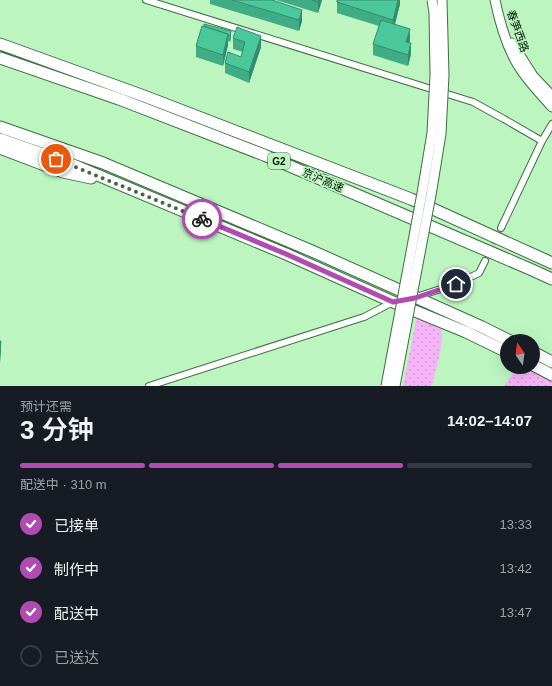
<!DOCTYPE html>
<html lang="zh">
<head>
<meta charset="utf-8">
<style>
  :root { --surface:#171b24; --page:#20242c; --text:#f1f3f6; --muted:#9ea1a6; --line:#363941; --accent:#af4bb1 }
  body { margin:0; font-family:Helvetica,"Noto Sans SC",sans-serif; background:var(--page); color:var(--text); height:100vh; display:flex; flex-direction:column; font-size:15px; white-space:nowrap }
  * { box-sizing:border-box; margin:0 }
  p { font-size:13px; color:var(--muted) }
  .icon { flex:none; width:22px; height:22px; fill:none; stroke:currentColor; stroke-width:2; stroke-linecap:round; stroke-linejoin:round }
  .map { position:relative; height:386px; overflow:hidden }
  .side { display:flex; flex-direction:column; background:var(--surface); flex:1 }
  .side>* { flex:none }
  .needle { width:26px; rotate:346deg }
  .tools { position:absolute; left:500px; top:334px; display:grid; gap:8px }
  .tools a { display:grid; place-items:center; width:40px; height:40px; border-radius:50%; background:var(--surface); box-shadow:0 4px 16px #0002; font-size:20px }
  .pin { position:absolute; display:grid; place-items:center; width:34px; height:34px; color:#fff; margin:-17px; border:2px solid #fff; border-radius:50%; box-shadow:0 1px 4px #0007 }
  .courier { position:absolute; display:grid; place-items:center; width:40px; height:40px; margin:-20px; border:3px solid #af4bb1; border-radius:50%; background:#fff; color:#222; box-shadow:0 1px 5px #0007 }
  .headline em { font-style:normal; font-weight:600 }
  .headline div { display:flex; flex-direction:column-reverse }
  .headline { display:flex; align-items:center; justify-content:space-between; height:68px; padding:0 20px }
  h1 { font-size:26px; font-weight:600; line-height:30px }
  .bar { display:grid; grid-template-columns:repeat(4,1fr); gap:6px 4px; align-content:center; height:48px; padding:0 20px }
  .bar i { height:5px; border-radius:3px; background:var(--line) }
  .bar .on { background:var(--accent) }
  .bar p { grid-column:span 4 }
  ol { padding:0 20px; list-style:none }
  li { display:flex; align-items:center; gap:12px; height:44px }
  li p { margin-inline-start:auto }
  li .icon { padding:4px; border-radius:50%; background:var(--accent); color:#fff; stroke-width:4 }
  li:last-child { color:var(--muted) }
  li i { width:22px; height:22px; border:2px solid var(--line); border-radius:50% }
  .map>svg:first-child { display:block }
  .park { fill:url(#park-dots) }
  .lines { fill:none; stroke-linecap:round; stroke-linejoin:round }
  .street-tunnel { stroke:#a1d4a5; stroke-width:6; stroke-dasharray:6 3; stroke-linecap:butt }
  .street-casing { stroke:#3c6f42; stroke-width:8 }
  .secondary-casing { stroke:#3c6f42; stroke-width:11 }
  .highway-casing { stroke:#3c6f42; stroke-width:13 }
  .street { stroke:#fff; stroke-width:6 }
  .secondary { stroke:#fff; stroke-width:9 }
  .highway { stroke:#fff; stroke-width:11 }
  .secondary-bridge-casing { stroke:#3c6f42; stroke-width:11; stroke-linecap:butt }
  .secondary-bridge { stroke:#fff; stroke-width:9 }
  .wall { fill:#40ac86 }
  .shaded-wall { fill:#348c6d }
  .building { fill:#4ac89c; stroke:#348c6d }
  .done { stroke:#446547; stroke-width:4; stroke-dasharray:0 7.2 }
  .route { stroke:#af4bb1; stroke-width:5 }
  .labels { text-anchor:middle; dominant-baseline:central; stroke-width:3.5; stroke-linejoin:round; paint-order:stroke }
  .shield { fill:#bdf5c1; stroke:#3b5a3d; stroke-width:1 }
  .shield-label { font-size:10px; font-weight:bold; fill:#031705 }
  .street-label { font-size:11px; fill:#031705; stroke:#bdf5c1 }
</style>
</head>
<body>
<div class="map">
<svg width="552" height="386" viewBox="0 0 552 386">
  <defs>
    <pattern id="park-dots" width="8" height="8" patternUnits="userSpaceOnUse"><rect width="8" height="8" fill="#f7b3f7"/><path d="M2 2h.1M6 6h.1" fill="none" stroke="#d299d2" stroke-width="1.8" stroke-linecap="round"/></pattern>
  </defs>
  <rect width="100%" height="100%" fill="#bdf5c1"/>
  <path class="park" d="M417 316 440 326C446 341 435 370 432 386H403Z
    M520 367H524L552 380V386H504L514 372Z"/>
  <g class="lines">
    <path class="street-tunnel" d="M485 261 501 228"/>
    <g class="street-casing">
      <path id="street" d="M146 0 473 102 504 119 542 141
        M501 228 542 141 552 124
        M416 297 456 284 479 273 485 261
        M149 386 364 317 393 302"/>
    </g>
    <g class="secondary-casing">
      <path id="secondary" d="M495 0C499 19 504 38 513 56 522 75 538 91 552 107
        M512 43 533 76 552 96"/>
    </g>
    <g class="highway-casing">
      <path id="highway" d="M0 44 144 96 411 199 552 263
        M0 58 119 99 264 155 530 269 552 279
        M0 127 103 163 312 251 482 327 510 341
        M0 139 71 164 286 254 393 302 466 332 507 352
        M0 148 63 172 91 178
        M533 352 552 362
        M533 365 552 375"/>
    </g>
    <use href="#street" class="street"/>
    <use href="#secondary" class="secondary"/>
    <use href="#highway" class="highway"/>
    <g class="secondary-bridge-casing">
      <path id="secondary-bridge" d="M386 386 422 193 432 133 435 75 434 13 432 0
        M395 386 431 195 441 134 444 75 442 0"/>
    </g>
    <use href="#secondary-bridge" class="secondary-bridge"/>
  </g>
  <path class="wall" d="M210 0H272L302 21 299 31 210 4Z
    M276 0H322L318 13Z
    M400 0V4L395 25 410 40 409 43 411 54 408 66 373 55V44L379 26 337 13V2Z
    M202 26 231 37 230 42 228 41V45L223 66 196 57V46Z
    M233 38 261 47 249 83 225 73V63L241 57 243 52 233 49Z"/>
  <path class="shaded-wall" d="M319 0H322L318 13V2Z
    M398 0H400V4L393 30V20Z
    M302 10V21L299 31V20Z
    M410 29V40L406 53V42Z
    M231 31V37L230 42V36Z
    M228 34V45L223 66V55Z
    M261 36V47L249 83V72Z
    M411 43V54L408 66V55Z
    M1 341V352L0 363V352Z"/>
  <path class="building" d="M232 0H272L302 10 299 20Z
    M312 0H319L318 2Z
    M337 0H398L393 20 337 2Z
    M381 20 410 29 406 42 411 43 408 55 373 44Z
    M204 24 231 31 230 36H228V34L204 26Z
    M202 26 228 34 223 55 196 46Z
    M237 27 261 36 249 72 225 63 228 52 241 57 245 42 233 38Z
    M0 341H1L0 352Z"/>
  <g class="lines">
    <path class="done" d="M56 159 202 219"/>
    <path class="route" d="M202 219 286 254 393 302 415 298 456 284"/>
  </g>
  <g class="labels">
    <rect class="shield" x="268" y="153" width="22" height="16" rx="3"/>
    <g class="shield-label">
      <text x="279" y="161">G2</text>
    </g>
    <g class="street-label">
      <text transform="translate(518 31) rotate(70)">春笋西路</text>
      <text transform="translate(323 180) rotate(23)">京沪高速</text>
    </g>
  </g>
</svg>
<div class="tools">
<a><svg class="needle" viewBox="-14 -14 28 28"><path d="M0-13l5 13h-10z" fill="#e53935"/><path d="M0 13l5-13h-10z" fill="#9ea1a6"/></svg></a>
</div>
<div class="pin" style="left:56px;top:159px;background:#ea580c"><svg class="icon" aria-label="bag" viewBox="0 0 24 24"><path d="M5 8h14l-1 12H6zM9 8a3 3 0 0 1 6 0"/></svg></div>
<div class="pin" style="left:456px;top:284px;background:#1f2937"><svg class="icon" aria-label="home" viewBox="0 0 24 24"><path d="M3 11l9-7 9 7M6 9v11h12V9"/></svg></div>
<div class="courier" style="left:202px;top:219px"><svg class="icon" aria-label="bike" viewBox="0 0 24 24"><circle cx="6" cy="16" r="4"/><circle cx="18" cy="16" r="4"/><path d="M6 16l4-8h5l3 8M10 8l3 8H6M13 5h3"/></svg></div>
</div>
<section class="side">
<div class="headline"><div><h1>3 分钟</h1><p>预计还需</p></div><em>14:02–14:07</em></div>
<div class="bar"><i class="on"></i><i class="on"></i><i class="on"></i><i></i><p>配送中 · 310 m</p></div>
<ol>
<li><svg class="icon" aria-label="check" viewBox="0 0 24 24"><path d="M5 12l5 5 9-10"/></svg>已接单<p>13:33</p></li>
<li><svg class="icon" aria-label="check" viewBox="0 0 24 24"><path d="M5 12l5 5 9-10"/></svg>制作中<p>13:42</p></li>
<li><svg class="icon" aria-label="check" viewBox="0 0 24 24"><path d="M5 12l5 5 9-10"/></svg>配送中<p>13:47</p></li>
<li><i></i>已送达</li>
</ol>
</section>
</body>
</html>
